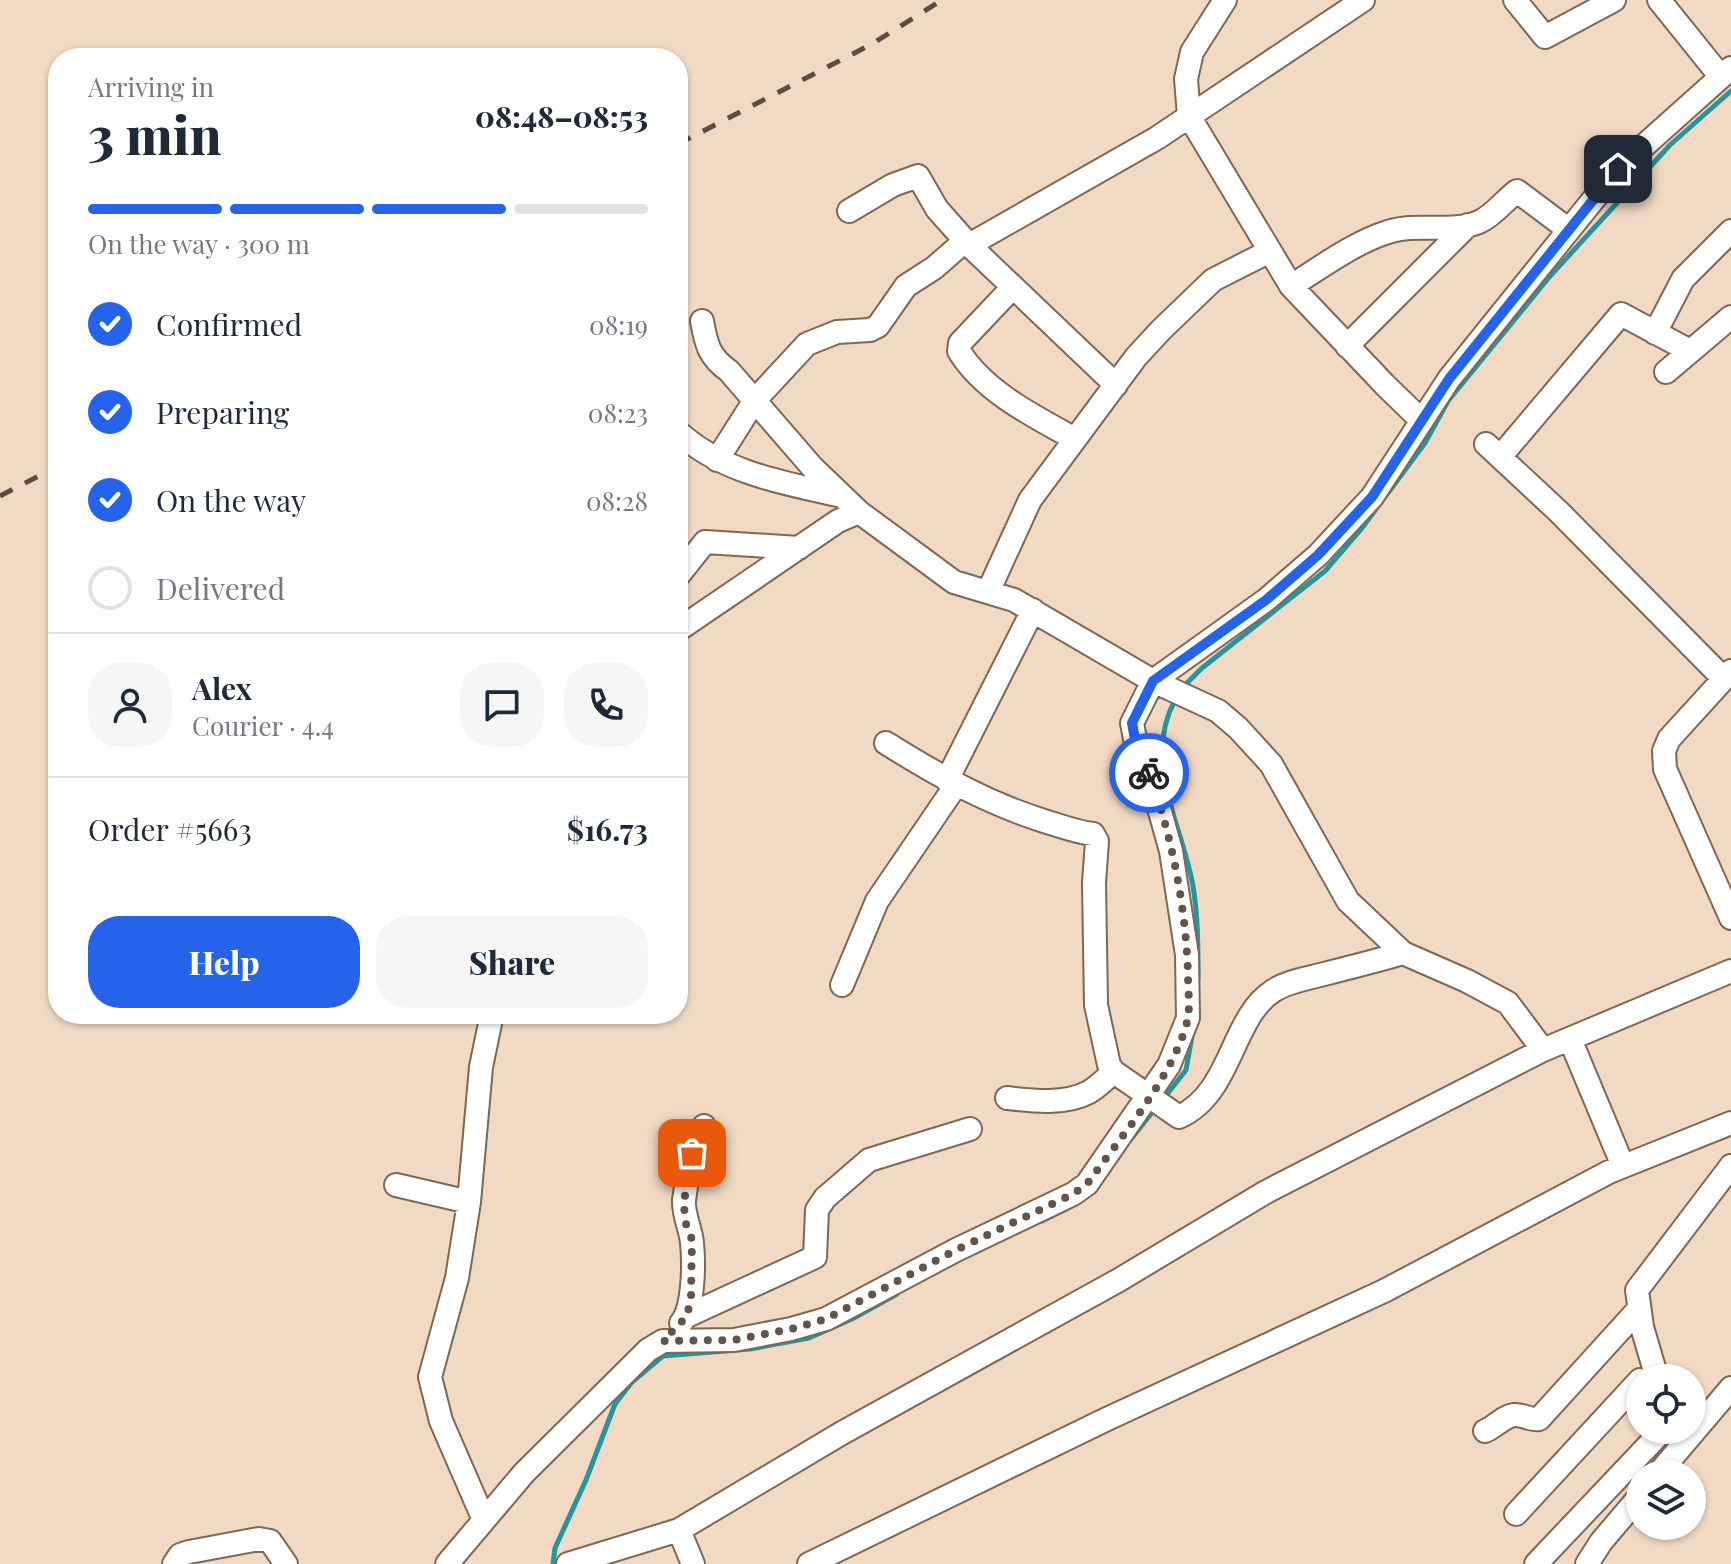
<!DOCTYPE html>
<html lang="en">
<head>
<meta charset="utf-8">
<style>
  :root { --surface:#fff; --page:#f6f6f7; --text:#1f2937; --muted:#747a83; --line:#e0e1e3; --accent:#2563eb }
  body { margin:0; font-family:"Playfair Display",serif; background:var(--page); color:var(--text); height:100vh; display:flex; flex-direction:column; font-size:30px; white-space:nowrap }
  * { box-sizing:border-box; margin:0 }
  p { font-size:26px; color:var(--muted) }
  .icon { flex:none; width:44px; height:44px; fill:none; stroke:currentColor; stroke-width:2; stroke-linecap:round; stroke-linejoin:round }
  .map { position:relative; flex:1; overflow:hidden }
  .panel { position:absolute; left:48px; top:48px; width:640px; height:976px; display:flex; flex-direction:column; background:var(--surface); border-radius:32px; box-shadow:0 2px 6px #0004 }
  .panel>* { flex:none }
  .buttons { position:absolute; left:1626px; top:1364px; display:grid; gap:16px }
  .buttons a { display:grid; place-items:center; width:80px; height:80px; border-radius:50%; background:var(--surface); box-shadow:0 2px 6px #0004; font-size:40px }
  .pin { position:absolute; display:grid; place-items:center; width:68px; height:68px; color:#fff; margin:-34px; border-radius:16px; box-shadow:0 4px 12px #0006 }
  .courier { position:absolute; display:grid; place-items:center; width:80px; height:80px; margin:-40px; border:6px solid #2563eb; border-radius:50%; background:#fff; color:#222; box-shadow:0 2px 10px #0007 }
  .headline em { font-style:normal; font-weight:800 }
  .headline div { display:flex; flex-direction:column-reverse }
  .headline { display:flex; align-items:center; justify-content:space-between; height:136px; padding:0 40px }
  h1 { font-size:52px; font-weight:800; line-height:60px }
  .bar { display:grid; grid-template-columns:repeat(4,1fr); gap:12px 8px; align-content:center; height:96px; padding:0 40px }
  .bar i { height:10px; border-radius:6px; background:var(--line) }
  .bar .on { background:var(--accent) }
  .bar p { grid-column:span 4 }
  .line { display:flex; align-items:center; gap:20px; padding:0 40px; border-top:2px solid var(--line) }
  .line div { flex:1 }
  .round { display:grid; place-items:center; flex:none; width:84px; height:84px; border-radius:32px; background:var(--page) }
  ol { padding:0 40px; list-style:none }
  li { display:flex; align-items:center; gap:24px; height:88px }
  li p { margin-inline-start:auto }
  li .icon { padding:8px; border-radius:50%; background:var(--accent); color:#fff; stroke-width:4 }
  li:last-child { color:var(--muted) }
  li i { width:44px; height:44px; border:4px solid var(--line); border-radius:50% }
  .cta { display:flex; gap:16px; margin-top:auto; padding:16px 40px }
  .cta a { flex:1; height:92px; border-radius:32px; background:var(--accent); color:#fff; font-size:32px; font-weight:800; line-height:92px; text-align:center }
  .cta a+a { background:var(--page); color:var(--text) }
  .map>svg:first-child { display:block }
  .lines { fill:none; stroke-linecap:round; stroke-linejoin:round }
  .stream { stroke:#2595a0; stroke-width:5 }
  .minor-casing { stroke:#7e6855; stroke-width:26 }
  .minor { stroke:#fff; stroke-width:22 }
  .rail { stroke:#5b4d42; stroke-width:5; stroke-dasharray:14 14; stroke-linecap:butt }
  .done { stroke:#625448; stroke-width:8; stroke-dasharray:0 14.4 }
  .route { stroke:#2563eb; stroke-width:10 }
</style>
</head>
<body>
<div class="map">
<svg width="1731" height="1564" viewBox="0 0 1731 1564">
  <rect width="100%" height="100%" fill="#f2d9c4"/>
  <g class="lines">
    <path class="stream" d="M1183 687 1202 668 1325 571 1362 528 1425 443 1448 401 1551 275 1670 145 1731 91
      M1175 700C1142 761 1182 824 1193 886 1198 916 1198 947 1198 979
      M1164 1098 1186 1070 1192 1036
      M1131 1139 1155 1109
      M1042 1221 1072 1206
      M553 1564 555 1548 586 1480 615 1404 632 1382 663 1356 750 1349 809 1338 852 1319 897 1294"/>
    <g class="minor-casing">
      <path id="minor" d="M1225 0 1192 52 1186 79 1189 116 1291 286 1385 385 1422 421
        M1515 0 1545 37 1614 0
        M1659 0 1721 77
        M849 211 893 185 918 176 937 209 969 245 1116 385
        M969 245 1157 138 1363 0
        M1291 286C1320 268 1355 242 1388 232 1417 222 1451 234 1479 222 1493 216 1505 200 1517 191L1569 230
        M1013 287 960 343 959 351C983 391 1035 417 1075 439
        M702 321C706 344 709 357 729 371L813 468 859 512
        M1655 333 1683 279 1731 231
        M1347 346 1468 225
        M1666 372 1731 317
        M678 432C723 473 784 483 842 496
        M1486 444 1559 512 1724 679
        M1500 457 1621 314 1690 351
        M717 460 755 400 807 344 837 332 870 330 878 326 906 286 934 268 965 241
        M678 576 705 542 799 548
        M988 592 1030 500 1136 357 1161 330 1213 280 1270 251
        M678 630 838 521 859 512 954 582 1014 600 1153 681 1218 711 1238 728 1271 764 1348 901 1403 953 1467 981 1508 1003 1543 1050
        M1731 671 1669 739 1664 751 1665 769 1731 918
        M886 743C937 775 987 803 1044 821 1061 826 1076 832 1093 834L1097 841 1094 883 1096 1005 1109 1065 1114 1072 1179 1117C1232 1093 1231 1018 1273 991 1286 982 1305 979 1320 975 1348 968 1376 961 1403 953
        M947 780 1033 610
        M842 985 877 901 956 785
        M1570 1039 1623 1166
        M1007 1098C1033 1101 1065 1105 1089 1092 1098 1087 1106 1078 1114 1072
        M396 1185 469 1202
        M687 1316 815 1257 817 1210 825 1198 869 1160 970 1129
        M681 1323C694 1308 694 1263 692 1243 691 1229 683 1215 684 1200 687 1174 694 1150 704 1126
        M1657 1378 1642 1327 1637 1290 1731 1166
        M1485 1431C1495 1427 1504 1416 1514 1415 1524 1414 1530 1421 1539 1419L1638 1310
        M1658 1474 1731 1388
        M1516 1514 1640 1380
        M484 1520 441 1421 430 1377 457 1278 469 1202 481 1067 492 1014
        M679 1530 693 1564
        M174 1564 180 1555 189 1552 259 1539 270 1541 286 1564
        M447 1564 524 1473 648 1350 663 1341 734 1340 791 1329 826 1319 956 1250 1073 1194 1087 1184 1169 1065 1188 1018 1187 955 1171 851 1152 783 1135 739 1132 723 1153 681 1266 600 1318 555 1372 497 1449 379 1618 169 1731 68
        M568 1564 679 1530 842 1433 1119 1280 1266 1192 1543 1050 1731 971
        M809 1564 1107 1419 1384 1291 1609 1172 1731 1123
        M1536 1564 1663 1430
        M1587 1564 1601 1542 1640 1496"/>
    </g>
    <use href="#minor" class="minor"/>
    <path class="rail" d="M678 144 872 44 942 0
      M0 496 58 466"/>
  </g>
  <g class="lines">
    <path class="done" d="M692 1153C688 1180 677 1214 692 1239L691 1297 687 1316 663 1341 734 1340 791 1329 826 1319 956 1250 1073 1194 1087 1184C1120 1138 1176 1073 1188 1018 1190 1005 1188 989 1188 975 1186 908 1172 836 1149 773"/>
    <path class="route" d="M1149 773 1135 739 1132 723 1153 681 1266 600 1318 555 1372 497 1449 379 1618 169"/>
  </g>
</svg>
<div class="buttons">
<a><svg class="icon" aria-label="locate" viewBox="0 0 24 24"><circle cx="12" cy="12" r="6"/><path d="M12 2v4M12 18v4M2 12h4M18 12h4"/></svg></a>
<a><svg class="icon" aria-label="layers" viewBox="0 0 24 24"><path d="M12 4l9 5-9 5-9-5zM3 14l9 5 9-5"/></svg></a>
</div>
<div class="pin" style="left:692px;top:1153px;background:#ea580c"><svg class="icon" aria-label="bag" viewBox="0 0 24 24"><path d="M5 8h14l-1 12H6zM9 8a3 3 0 0 1 6 0"/></svg></div>
<div class="pin" style="left:1618px;top:169px;background:#1f2937"><svg class="icon" aria-label="home" viewBox="0 0 24 24"><path d="M3 11l9-7 9 7M6 9v11h12V9"/></svg></div>
<div class="courier" style="left:1149px;top:773px"><svg class="icon" aria-label="bike" viewBox="0 0 24 24"><circle cx="6" cy="16" r="4"/><circle cx="18" cy="16" r="4"/><path d="M6 16l4-8h5l3 8M10 8l3 8H6M13 5h3"/></svg></div>
<section class="panel">
<div class="headline"><div><h1>3 min</h1><p>Arriving in</p></div><em>08:48–08:53</em></div>
<div class="bar"><i class="on"></i><i class="on"></i><i class="on"></i><i></i><p>On the way · 300 m</p></div>
<ol>
<li><svg class="icon" aria-label="check" viewBox="0 0 24 24"><path d="M5 12l5 5 9-10"/></svg>Confirmed<p>08:19</p></li>
<li><svg class="icon" aria-label="check" viewBox="0 0 24 24"><path d="M5 12l5 5 9-10"/></svg>Preparing<p>08:23</p></li>
<li><svg class="icon" aria-label="check" viewBox="0 0 24 24"><path d="M5 12l5 5 9-10"/></svg>On the way<p>08:28</p></li>
<li><i></i>Delivered</li>
</ol>
<div class="line" style="height:144px"><a class="round"><svg class="icon" aria-label="person" viewBox="0 0 24 24"><circle cx="12" cy="8" r="4"/><path d="M4 21q1-7 8-7t8 7"/></svg></a><div><b>Alex</b><p>Courier · 4.4</p></div><a class="round"><svg class="icon" aria-label="chat" viewBox="0 0 24 24"><path d="M4 5h16v11H9l-5 4z"/></svg></a><a class="round"><svg class="icon" aria-label="phone" viewBox="0 0 24 24"><path d="M5 4h4l2 5-3 2q2 4 5 5l2-3 5 2v4C11 20 4 13 5 4z"/></svg></a></div>
<div class="line" style="height:104px"><div>Order #5663</div><b>$16.73</b></div>
<div class="cta"><a>Help</a><a>Share</a></div>
</section>
</div>
</body>
</html>
